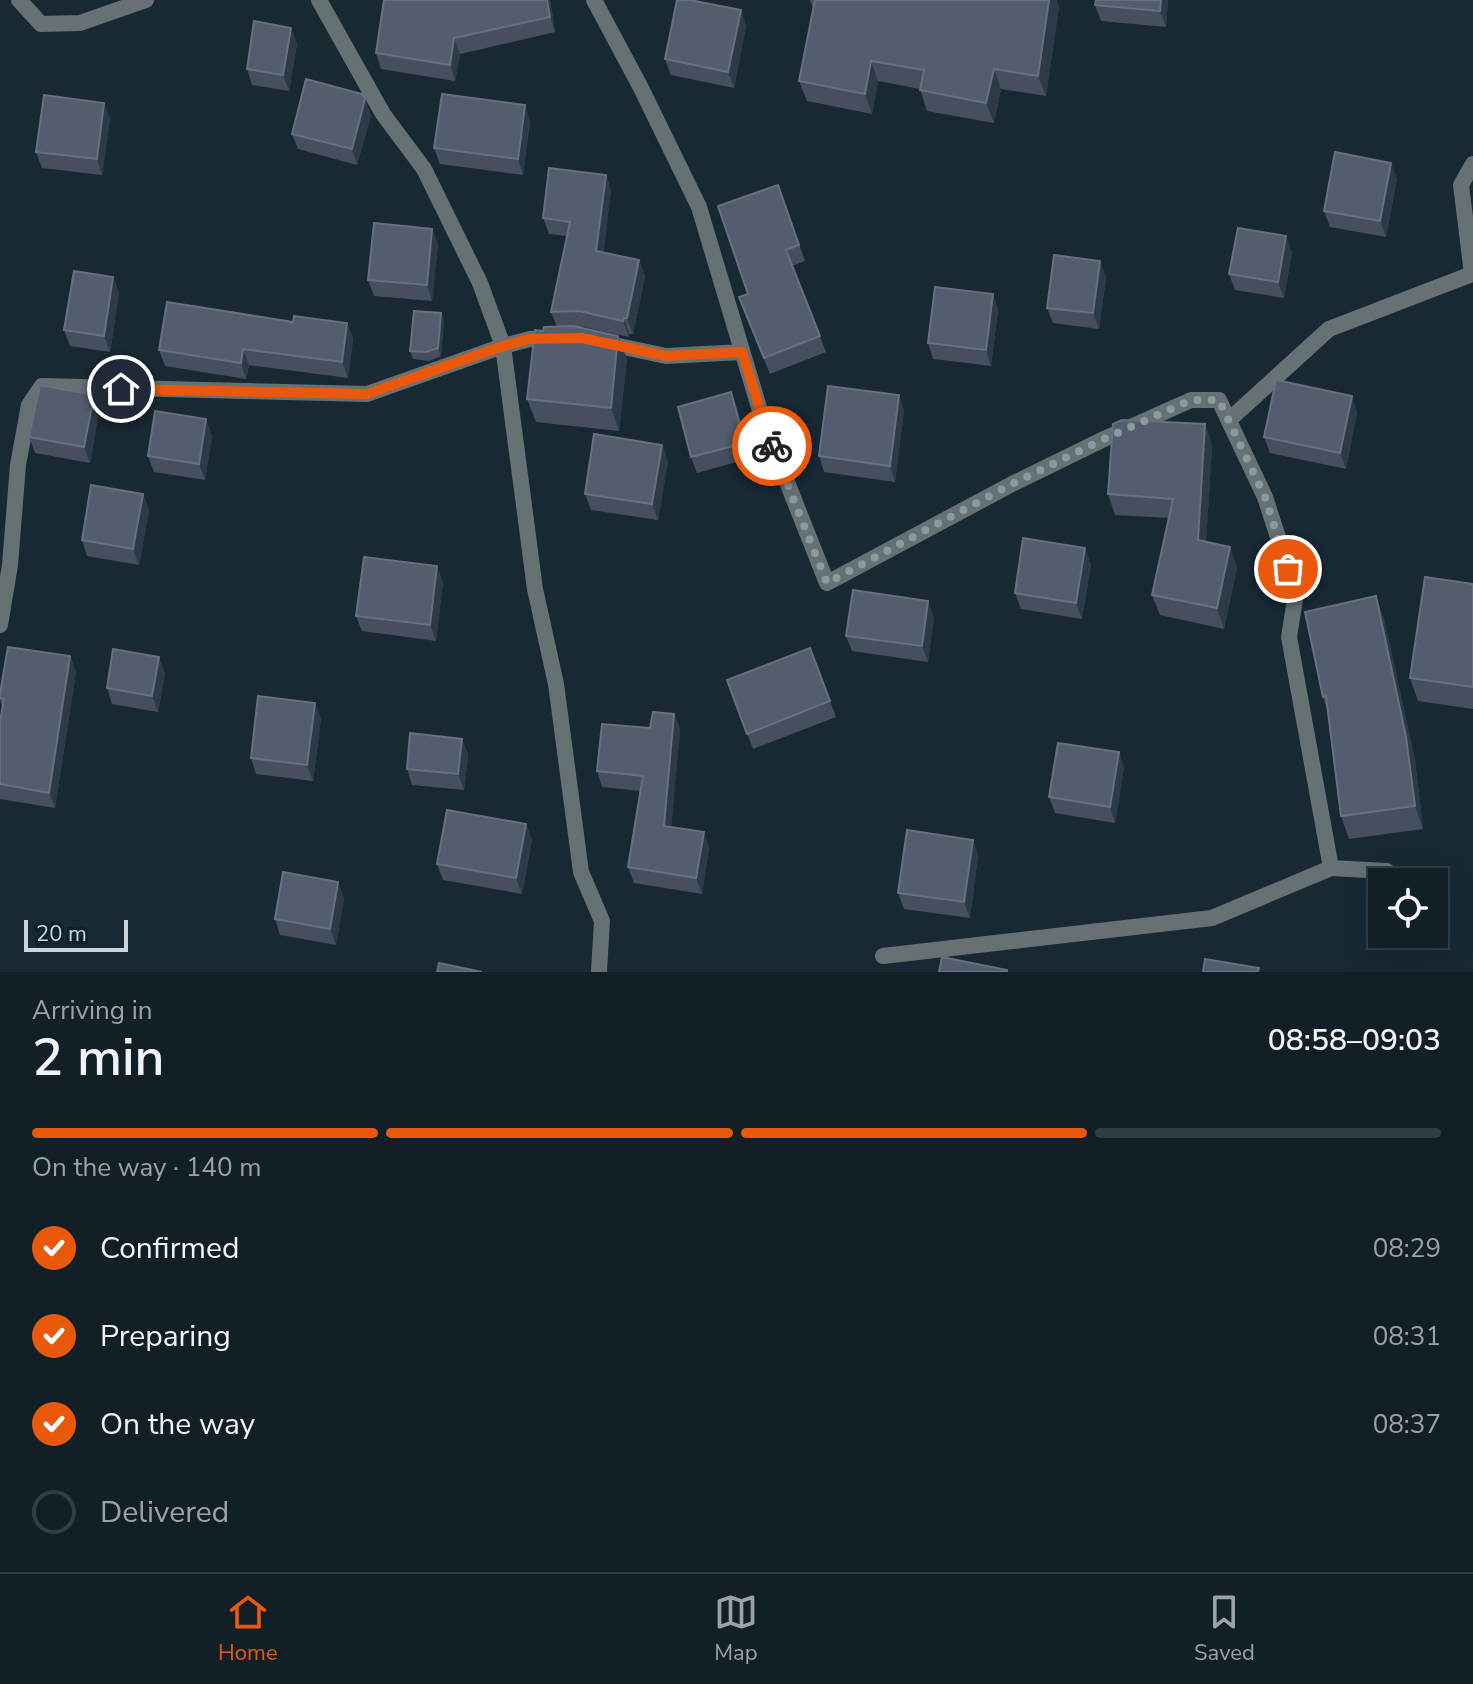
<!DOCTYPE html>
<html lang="en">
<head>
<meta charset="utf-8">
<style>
  :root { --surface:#121f27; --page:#1f2c33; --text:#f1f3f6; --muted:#9ca2a7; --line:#313d44; --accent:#ea580c }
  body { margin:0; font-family:"Nunito Sans",sans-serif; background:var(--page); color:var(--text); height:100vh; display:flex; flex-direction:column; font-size:30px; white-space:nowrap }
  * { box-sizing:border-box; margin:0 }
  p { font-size:26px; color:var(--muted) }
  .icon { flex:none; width:44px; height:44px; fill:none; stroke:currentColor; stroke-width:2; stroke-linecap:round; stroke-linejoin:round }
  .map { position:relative; height:972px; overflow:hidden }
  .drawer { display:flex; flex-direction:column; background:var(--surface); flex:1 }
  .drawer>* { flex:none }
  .fabs { position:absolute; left:1368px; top:868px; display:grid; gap:16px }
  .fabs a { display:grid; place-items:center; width:80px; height:80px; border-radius:0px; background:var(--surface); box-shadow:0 8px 32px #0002,0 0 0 2px var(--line); font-size:40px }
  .scale { position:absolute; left:24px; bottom:20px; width:104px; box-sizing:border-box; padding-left:8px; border:4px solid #cad5dc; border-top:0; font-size:22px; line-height:28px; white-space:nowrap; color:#cad5dc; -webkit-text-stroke:6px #0e202a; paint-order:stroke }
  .pin { position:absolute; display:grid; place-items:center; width:68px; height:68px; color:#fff; margin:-34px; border:4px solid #fff; border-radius:50%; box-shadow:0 2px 8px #0007 }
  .courier { position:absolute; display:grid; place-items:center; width:80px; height:80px; margin:-40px; border:6px solid #ea580c; border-radius:50%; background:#fff; color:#222; box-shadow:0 2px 10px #0007 }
  .summary em { font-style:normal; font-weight:600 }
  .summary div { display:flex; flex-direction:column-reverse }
  .summary { display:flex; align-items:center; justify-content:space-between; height:136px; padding:0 32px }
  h1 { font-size:52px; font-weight:600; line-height:60px }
  .bar { display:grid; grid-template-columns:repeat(4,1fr); gap:12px 8px; align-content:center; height:96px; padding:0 32px }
  .bar i { height:10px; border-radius:6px; background:var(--line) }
  .bar .active { background:var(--accent) }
  .bar p { grid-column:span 4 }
  ol { padding:0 32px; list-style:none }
  li { display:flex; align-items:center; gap:24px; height:88px }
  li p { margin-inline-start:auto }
  li .icon { padding:8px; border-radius:50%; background:var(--accent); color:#fff; stroke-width:4 }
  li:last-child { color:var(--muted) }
  li i { width:44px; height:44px; border:4px solid var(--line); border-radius:50% }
  .tabs { display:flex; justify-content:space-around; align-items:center; height:112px; border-top:2px solid var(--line); background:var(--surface); font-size:22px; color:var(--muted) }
  .tabs a { display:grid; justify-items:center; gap:4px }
  .tabs .active { color:var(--accent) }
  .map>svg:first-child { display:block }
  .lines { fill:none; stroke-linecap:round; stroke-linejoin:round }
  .street { stroke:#667173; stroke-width:16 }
  .wall { fill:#464f5f }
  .shaded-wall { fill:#2e3a48 }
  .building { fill:#545d6d; stroke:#67707e; stroke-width:2 }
  .done { stroke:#8c99a1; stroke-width:8; stroke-dasharray:0 14.4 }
  .route { stroke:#ea580c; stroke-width:10 }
</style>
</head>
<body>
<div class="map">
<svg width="1473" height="972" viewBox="0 0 1473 972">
  <rect width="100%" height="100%" fill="#182934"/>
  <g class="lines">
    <path class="street" d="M19 0 41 24 80 23 146 0
      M319 0 383 114 424 169 480 283 503 346 535 589 556 684 581 872 602 921 599 972
      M594 0 641 88 699 207 764 424 827 583 1012 484 1104 439 1191 400H1219L1265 497 1296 593 1289 637 1331 868 1212 918 883 956
      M600 342 666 356 742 352
      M1229 420 1329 329 1472 274 1461 185 1473 164
      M0 625 10 565 18 465 29 405 42 386 367 394 503 346 530 339 554 338
      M1331 868 1387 871"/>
  </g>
  <path class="wall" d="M383 0H550L555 32 460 54 455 81 381 69 376 53Z
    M810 0H1049L1059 6 1046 96 1001 89 994 123 927 111 920 89 878 81 872 114 807 101 799 81 813 8Z
    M1096 0H1168L1166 27 1101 21 1095 5Z
    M741 10 746 26 734 88 671 75 665 59Z
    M297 43 289 91 252 85 247 69Z
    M371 115 357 165 298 149 292 134Z
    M110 118 102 175 42 168 36 152Z
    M530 121 523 175 440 164 434 148Z
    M606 175 611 191 603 253 639 260 645 276 633 334H629V337L584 327H578L627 359 619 431 536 422 527 399 543 331 557 327 551 312 567 236 549 234 543 218Z
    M1397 178 1386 237 1330 227 1324 211Z
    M778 185 805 261 792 266 826 352 770 374 745 313 748 294Z
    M432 229 438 244 432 301 374 296 368 280Z
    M1292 252 1284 298 1235 290 1229 274Z
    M113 277 119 293 110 352 70 346 64 330Z
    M1106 277 1099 329 1053 323 1047 308Z
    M993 294 998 310 991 366 933 359 928 343Z
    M441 313 444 321 441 356 429 361 413 359 410 351Z
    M293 322 347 323 353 339 348 378 249 365 246 379 165 366 159 350Z
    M94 395 99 411 90 463 35 453 29 437Z
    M899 395 904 411 895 482 824 472 819 456Z
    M737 408 751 458 697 473 691 457Z
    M1357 412 1346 469 1270 453 1264 437Z
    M1205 424 1212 445 1206 542 1237 567 1224 629 1160 615 1152 595 1169 518 1115 515 1108 494Z
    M212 435 205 480 154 472 148 456Z
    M668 461 658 520 591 510 585 494Z
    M143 494 149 510 139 565 87 556 82 540Z
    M1091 564 1082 619 1021 609 1015 593Z
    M443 582 436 641 362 631 356 616Z
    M1473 584V709L1418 701 1410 678Z
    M934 617 928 662 852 651 846 636Z
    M1384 619 1415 760 1423 829 1349 839 1341 816 1327 709 1323 697Z
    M810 648 836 717 753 749 727 680Z
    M70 656 76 672 55 808 0 799V721L2 707 0 700V694Z
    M165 673 158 712 112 704 107 688Z
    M674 714 680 730 671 827 704 832 709 848 702 894 634 883 628 867 640 791 602 787 597 771 650 728Z
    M321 719 313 781 256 774 251 758Z
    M462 739 468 755 464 790 412 785 407 769Z
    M1119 752 1124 768 1115 823 1055 813 1049 797Z
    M526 824 532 840 522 894 443 880 437 864Z
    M973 840 978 856 970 918 904 909 898 893Z
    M344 898 336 945 280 935 275 919Z"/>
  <path class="shaded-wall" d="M547 0H550L555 32 550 17Z
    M1049 0H1057L1059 6 1046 96 1038 76Z
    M1161 0H1168L1166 27 1160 11Z
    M741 10 746 26 734 88 728 72Z
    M291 28 297 43 289 91 283 75Z
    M454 38 460 54 455 81 450 65Z
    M871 61 878 81 872 114 865 94Z
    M994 69 1001 89 994 123 986 103Z
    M365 99 371 115 357 165 352 149Z
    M104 103 110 118 102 175 97 159Z
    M525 105 530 121 523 175 518 159Z
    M1391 163 1397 178 1386 237 1380 221Z
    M606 175 611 191 602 267 596 251Z
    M432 229 438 244 432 301 427 285Z
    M1286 236 1292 252 1284 298 1278 282Z
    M639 260 645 276 633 334 627 318Z
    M1100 261 1106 277 1099 329 1093 313Z
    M113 277 119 293 110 352 104 336Z
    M993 294 998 310 991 366 986 350Z
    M441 313 444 321 441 356 438 348Z
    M624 318 629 334V337L623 321Z
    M347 323 353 339 348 378 342 362Z
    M618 336 627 359 619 431 611 408Z
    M243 349 249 365 246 379 241 363Z
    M731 392 737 408 751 458 745 443Z
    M94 395 99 411 90 463 84 447Z
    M899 395 904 411 895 482 890 466Z
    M1352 396 1357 412 1346 469 1340 453Z
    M206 419 212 435 205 480 199 464Z
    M1205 424 1212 445 1205 561 1198 540Z
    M662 445 668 461 658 520 652 504Z
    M143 494 149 510 139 565 133 549Z
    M1230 547 1237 567 1224 629 1217 608Z
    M1085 548 1091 564 1082 619 1076 603Z
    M437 566 443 582 436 641 430 625Z
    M1376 596 1384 619 1415 760 1423 829 1415 806Z
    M928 601 934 617 928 662 922 646Z
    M70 656 76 672 55 808 49 793Z
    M159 657 165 673 158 712 152 696Z
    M315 703 321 719 313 781 307 765Z
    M674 714 680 730 670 842 664 826Z
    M462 739 468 755 464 790 458 774Z
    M1119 752 1124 768 1115 823 1110 807Z
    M526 824 532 840 522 894 516 878Z
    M704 832 709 848 702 894 696 878Z
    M973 840 978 856 970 918 964 902Z
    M338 882 344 898 336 945 330 929Z"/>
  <path class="building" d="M384 0H547L550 17 454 38 450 65 376 53Z
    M677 0H690L741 10 728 72 665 59Z
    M815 0H1049L1038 76 994 69 986 103 920 90 924 70 871 61 865 94 799 81Z
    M1096 0H1161L1160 11 1095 5Z
    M254 21 291 28 283 75 247 69Z
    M306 79 362 94 365 99 352 149 292 134Z
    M442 94 525 105 518 159 434 148Z
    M44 95 104 103 97 159 36 152Z
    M1335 152 1391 163 1380 221 1324 211Z
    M549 168 606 175 596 251 639 260 627 318H624L623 321 579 311 551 312 570 222 543 218Z
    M778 185 799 245 786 250 820 336 764 358 739 297 748 294 718 206Z
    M374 223 432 229 427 285 368 280Z
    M1238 228 1286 236 1278 282 1229 274Z
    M1054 255 1100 261 1093 313 1047 308Z
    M74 271 113 277 104 336 64 330Z
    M935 287 993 294 986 350 928 343Z
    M167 302 293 322 294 316 347 323 342 362 243 349 241 363 159 350Z
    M414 311 441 313 438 348 426 352 410 351Z
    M573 326 618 336 611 408 527 399 535 330 543 331 544 327Z
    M1276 380 1352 396 1340 453 1264 437Z
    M40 385 94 395 84 447 29 437Z
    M828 386 899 395 890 466 819 456Z
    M731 392 745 443 691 457 678 407Z
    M155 411 206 419 199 464 148 456Z
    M1122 420 1205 424 1198 540 1230 547 1217 608 1152 595 1173 499 1108 494 1113 424Z
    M594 434 662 445 652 504 585 494Z
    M91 485 143 494 133 549 82 540Z
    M1023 538 1085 548 1076 603 1015 593Z
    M364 557 437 566 430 625 356 616Z
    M1425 577 1473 584V687L1410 678Z
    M853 590 928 601 922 646 846 636Z
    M1376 596 1406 737 1415 806 1341 816 1326 696 1323 697 1305 612Z
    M8 647 70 656 49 793 0 784V721L4 699 0 698V694Z
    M810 648 830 701 747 734 727 680Z
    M113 649 159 657 152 696 107 688Z
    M258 696 315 703 307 765 251 758Z
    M653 712 674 714 664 826 704 832 696 878 628 867 643 776 597 771 602 724 650 728Z
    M410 733 462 739 458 774 407 769Z
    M1058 743 1119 752 1110 807 1049 797Z
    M447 810 526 824 516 878 437 864Z
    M907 830 973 840 964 902 898 893Z
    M283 872 338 882 330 929 275 919Z
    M942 957 1007 970V972H939Z
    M1205 959 1259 968 1258 972H1203Z
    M439 963 482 972H437Z"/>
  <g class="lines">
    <path class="done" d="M772 446 827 583 1012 484 1104 439 1191 400H1219L1265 497 1288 569"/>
    <path class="route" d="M121 389 367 394 503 346 530 339 582 338 666 356 742 352 772 446"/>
  </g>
</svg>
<div class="fabs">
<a><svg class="icon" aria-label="locate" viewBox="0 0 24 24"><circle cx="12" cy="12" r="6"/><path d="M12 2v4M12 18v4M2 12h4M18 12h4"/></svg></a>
</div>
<div class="scale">20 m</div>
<div class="pin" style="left:1288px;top:569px;background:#ea580c"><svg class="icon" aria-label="bag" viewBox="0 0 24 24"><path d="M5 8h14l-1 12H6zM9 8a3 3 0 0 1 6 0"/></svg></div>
<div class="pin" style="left:121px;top:389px;background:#1f2937"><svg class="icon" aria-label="home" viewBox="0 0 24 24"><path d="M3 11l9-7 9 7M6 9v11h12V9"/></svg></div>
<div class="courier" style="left:772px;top:446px"><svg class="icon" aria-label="bike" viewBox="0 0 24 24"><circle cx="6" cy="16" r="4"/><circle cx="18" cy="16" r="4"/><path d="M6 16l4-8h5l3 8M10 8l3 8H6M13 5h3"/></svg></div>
</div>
<section class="drawer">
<div class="summary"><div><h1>2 min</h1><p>Arriving in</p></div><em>08:58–09:03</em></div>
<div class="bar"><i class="active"></i><i class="active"></i><i class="active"></i><i></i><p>On the way · 140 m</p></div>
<ol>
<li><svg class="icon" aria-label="check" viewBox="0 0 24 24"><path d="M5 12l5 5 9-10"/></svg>Confirmed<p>08:29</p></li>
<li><svg class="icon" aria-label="check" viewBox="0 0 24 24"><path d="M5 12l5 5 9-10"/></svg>Preparing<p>08:31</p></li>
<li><svg class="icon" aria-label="check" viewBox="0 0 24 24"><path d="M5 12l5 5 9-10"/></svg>On the way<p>08:37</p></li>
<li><i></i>Delivered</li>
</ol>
</section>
<nav class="tabs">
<a class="active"><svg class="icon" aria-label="home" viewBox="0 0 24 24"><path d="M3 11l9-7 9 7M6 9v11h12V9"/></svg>Home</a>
<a><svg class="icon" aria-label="map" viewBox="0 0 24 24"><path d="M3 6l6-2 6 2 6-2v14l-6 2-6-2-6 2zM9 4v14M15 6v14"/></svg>Map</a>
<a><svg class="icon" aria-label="saved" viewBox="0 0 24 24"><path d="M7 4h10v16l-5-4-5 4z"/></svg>Saved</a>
</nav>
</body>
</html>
